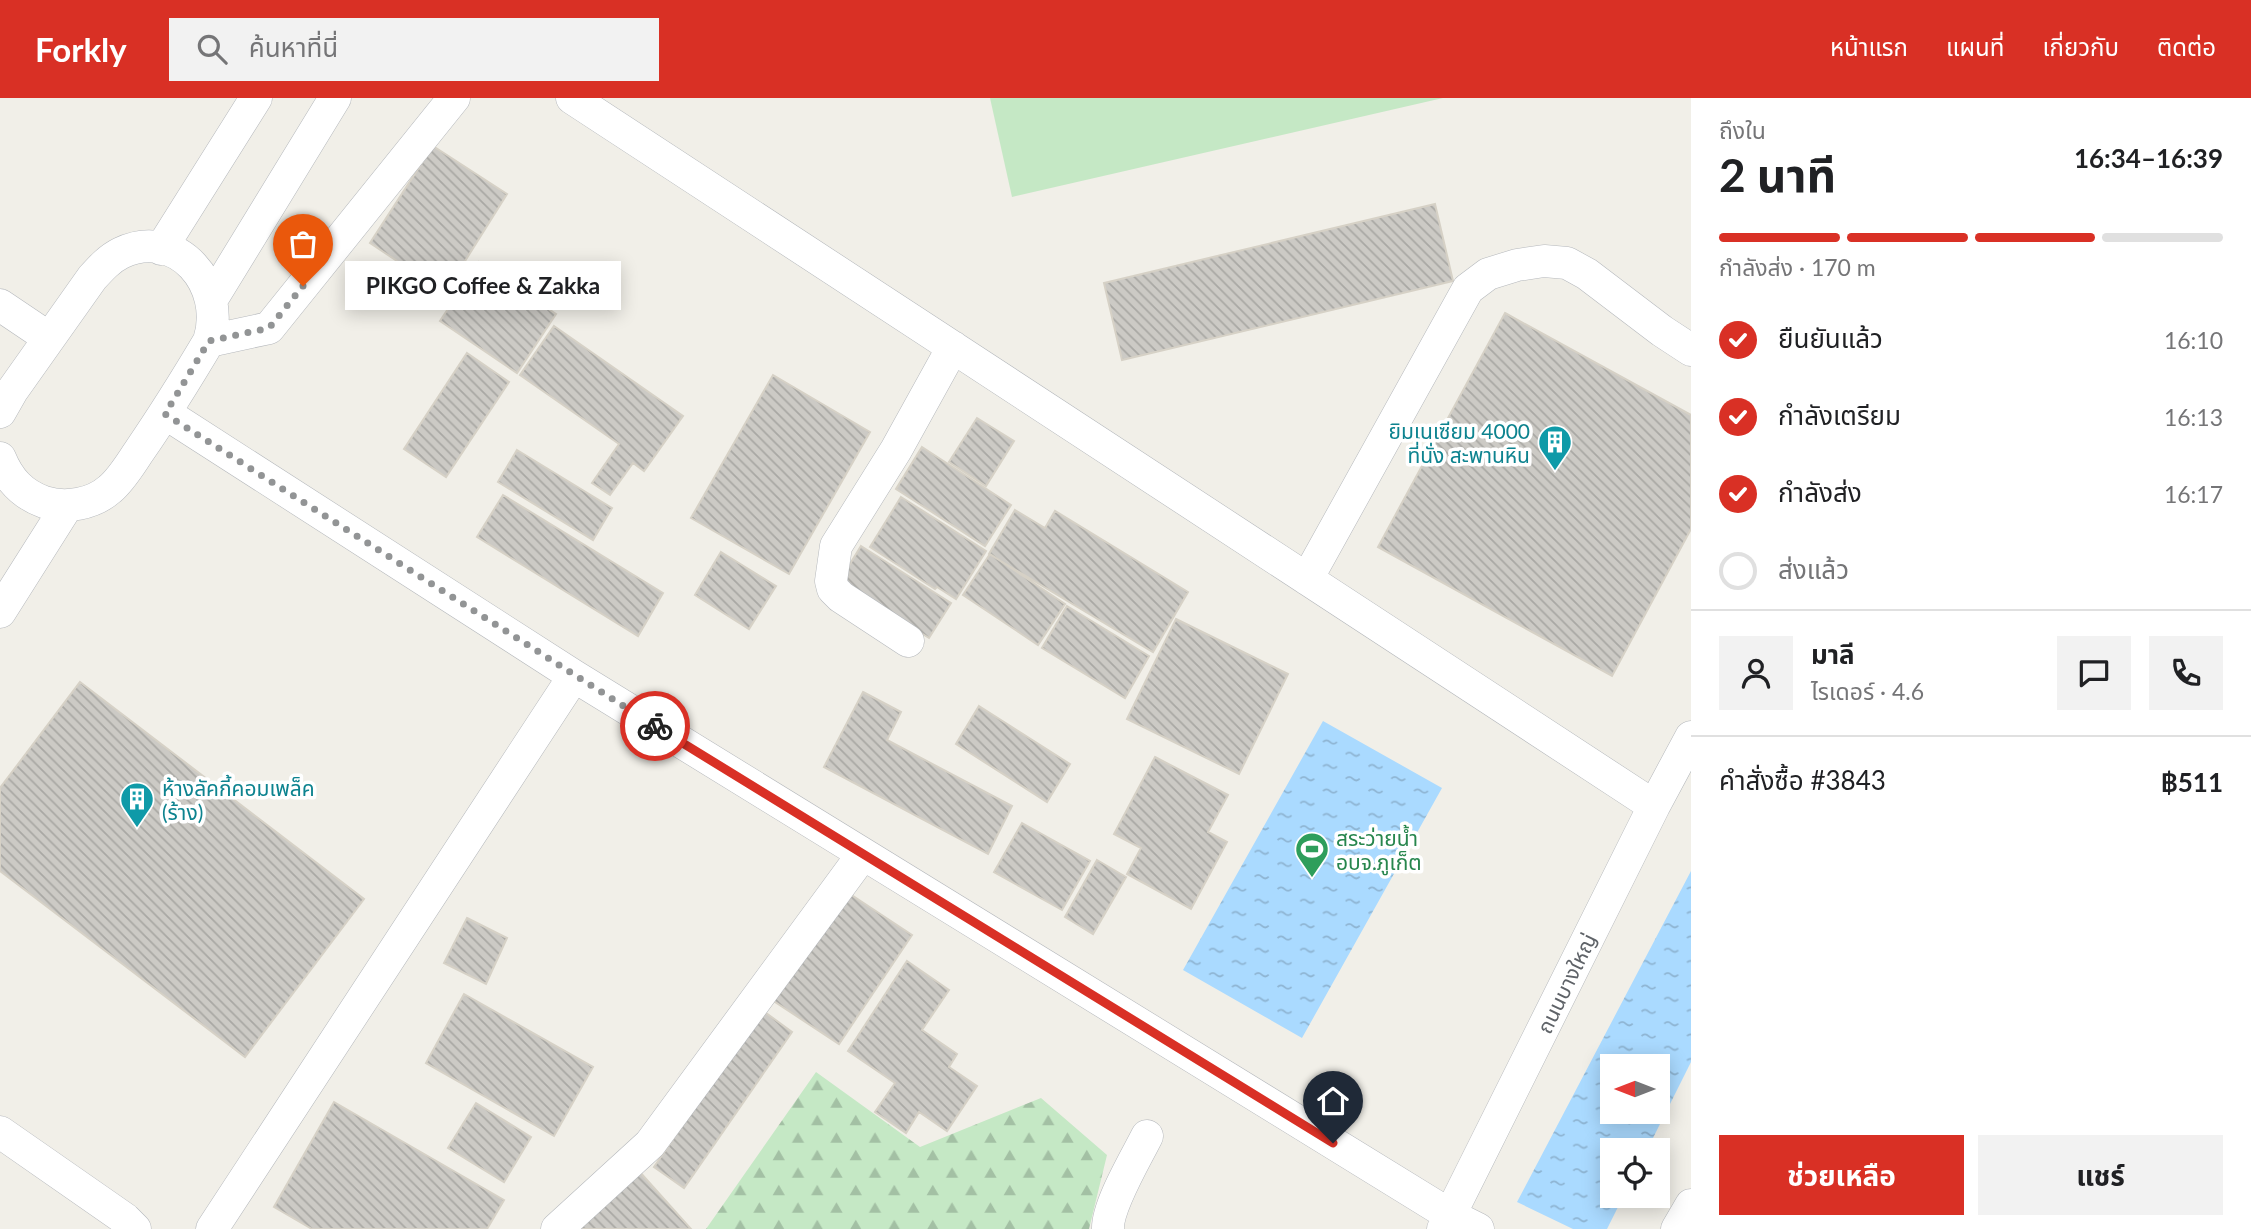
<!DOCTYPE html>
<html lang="th">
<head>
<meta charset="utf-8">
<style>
  :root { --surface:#fff; --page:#f2f2f2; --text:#202124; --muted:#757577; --line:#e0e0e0; --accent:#d93025 }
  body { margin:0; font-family:Lato,"Noto Sans Thai",sans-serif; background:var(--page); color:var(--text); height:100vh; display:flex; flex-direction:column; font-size:26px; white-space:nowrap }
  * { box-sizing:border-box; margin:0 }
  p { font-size:23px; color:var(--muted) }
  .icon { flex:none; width:38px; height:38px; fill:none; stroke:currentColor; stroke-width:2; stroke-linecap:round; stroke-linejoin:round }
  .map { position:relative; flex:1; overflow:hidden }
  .side { display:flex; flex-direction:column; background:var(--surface); width:560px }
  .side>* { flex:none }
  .needle { width:46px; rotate:270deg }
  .buttons { position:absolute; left:1600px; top:956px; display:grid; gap:14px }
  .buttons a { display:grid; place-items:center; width:70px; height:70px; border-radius:0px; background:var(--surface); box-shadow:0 4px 18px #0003; font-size:35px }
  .pin { position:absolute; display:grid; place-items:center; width:60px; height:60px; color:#fff; margin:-72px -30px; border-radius:50% 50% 50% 0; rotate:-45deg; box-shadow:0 0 7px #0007 }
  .pin .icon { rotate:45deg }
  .courier { position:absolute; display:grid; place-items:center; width:70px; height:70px; margin:-35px; border:5px solid #d93025; border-radius:50%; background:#fff; color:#222; box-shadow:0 2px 9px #0007 }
  .bubble { position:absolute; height:49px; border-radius:0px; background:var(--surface); box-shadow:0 4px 18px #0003; font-size:23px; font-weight:700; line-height:49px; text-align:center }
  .head em { font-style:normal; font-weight:700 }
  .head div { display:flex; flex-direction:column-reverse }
  .head { display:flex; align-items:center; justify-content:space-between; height:119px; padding:0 28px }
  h1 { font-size:46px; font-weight:700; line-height:52px }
  .bar { display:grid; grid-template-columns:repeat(4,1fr); gap:10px 7px; align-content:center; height:84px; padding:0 28px }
  .bar i { height:9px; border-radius:5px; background:var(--line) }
  .bar .current { background:var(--accent) }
  .bar p { grid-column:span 4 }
  .line { display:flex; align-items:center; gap:18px; padding:0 28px; border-top:2px solid var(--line) }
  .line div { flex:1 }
  .round { display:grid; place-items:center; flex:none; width:74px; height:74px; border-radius:0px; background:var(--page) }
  ol { padding:0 28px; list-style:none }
  li { display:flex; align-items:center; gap:21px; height:77px }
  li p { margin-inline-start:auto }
  li .icon { padding:7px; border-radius:50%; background:var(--accent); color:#fff; stroke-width:4 }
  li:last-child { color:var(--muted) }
  li i { width:38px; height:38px; border:4px solid var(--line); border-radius:50% }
  .primary-button { display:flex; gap:14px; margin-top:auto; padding:14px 28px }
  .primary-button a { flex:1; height:80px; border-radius:0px; background:var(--accent); color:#fff; font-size:28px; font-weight:700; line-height:80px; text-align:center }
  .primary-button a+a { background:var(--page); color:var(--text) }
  header { display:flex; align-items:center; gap:42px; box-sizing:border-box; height:98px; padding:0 35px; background:var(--accent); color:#fff }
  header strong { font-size:33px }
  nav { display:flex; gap:38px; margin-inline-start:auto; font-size:24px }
  .search { width:490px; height:63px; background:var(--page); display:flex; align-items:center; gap:18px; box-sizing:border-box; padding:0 24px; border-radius:0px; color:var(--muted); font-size:26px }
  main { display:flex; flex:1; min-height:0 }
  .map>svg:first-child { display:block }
  .forest { fill:url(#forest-firs) }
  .pitch { fill:#c5e8c5 }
  .water { fill:url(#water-ripples); fill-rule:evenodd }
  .building { fill:url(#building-back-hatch); stroke:#d6d1c6; stroke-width:2 }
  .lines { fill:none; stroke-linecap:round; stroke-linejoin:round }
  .minor-casing { stroke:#b5b8bc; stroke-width:33 }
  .minor { stroke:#fff; stroke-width:32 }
  .done { stroke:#929495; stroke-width:7; stroke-dasharray:0 12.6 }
  .route { stroke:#d93025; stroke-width:9 }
  .labels { text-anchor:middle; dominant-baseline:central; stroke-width:7; stroke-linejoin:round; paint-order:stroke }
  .culture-label { font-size:21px; fill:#0d838f; stroke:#fff; text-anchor:end }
  .leisure-label { font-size:21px; fill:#27864d; stroke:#fff; text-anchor:start }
  .street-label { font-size:21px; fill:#5f6368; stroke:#fff }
</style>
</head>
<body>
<header>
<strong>Forkly</strong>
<div class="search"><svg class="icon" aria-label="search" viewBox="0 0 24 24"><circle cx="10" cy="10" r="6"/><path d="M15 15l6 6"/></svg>ค้นหาที่นี่</div>
<nav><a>หน้าแรก</a><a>แผนที่</a><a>เกี่ยวกับ</a><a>ติดต่อ</a></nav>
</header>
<main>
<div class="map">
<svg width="1691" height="1131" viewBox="0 0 1691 1131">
  <defs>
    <pattern id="forest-firs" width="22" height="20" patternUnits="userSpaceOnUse" patternTransform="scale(1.75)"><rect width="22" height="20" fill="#c5e8c5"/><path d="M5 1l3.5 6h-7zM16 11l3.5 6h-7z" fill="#a3c0a4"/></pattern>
    <pattern id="water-ripples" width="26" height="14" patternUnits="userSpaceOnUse" patternTransform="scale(1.75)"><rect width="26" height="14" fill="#aadaff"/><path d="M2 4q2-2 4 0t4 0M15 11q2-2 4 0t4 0" fill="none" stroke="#8eb4d2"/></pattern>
    <pattern id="building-back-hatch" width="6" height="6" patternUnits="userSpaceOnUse" patternTransform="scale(1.75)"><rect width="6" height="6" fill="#cccac5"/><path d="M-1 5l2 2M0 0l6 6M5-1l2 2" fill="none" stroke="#a9a8a4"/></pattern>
  </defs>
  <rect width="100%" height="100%" fill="#f1efe8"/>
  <path class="forest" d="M816 974 920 1049 1041 1000 1107 1057 1089 1131H706Z"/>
  <path class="pitch" d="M990 0H1443L1012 99Z"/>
  <path class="water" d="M1323 623 1442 690 1302 940 1183 872Z
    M1691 773V964L1647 1052H1612V1097H1624L1607 1131H1573L1517 1104ZM1612 968H1657V1013H1612Z"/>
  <path class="building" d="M433 48 507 96 445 195 370 145Z
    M1435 106 1453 183 1122 262 1104 185Z
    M479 164 556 216 517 275 440 223Z
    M1505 215 1691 317V431L1612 578 1378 449Z
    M554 228 683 318 644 373 633 365 610 397 592 385 619 346 520 277Z
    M467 255 509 284 446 379 404 351Z
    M773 277 870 334 789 476 691 420Z
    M977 320 1014 343 986 388 949 364Z
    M922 349 1011 407 985 448 896 391Z
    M517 352 612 410 593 442 498 384Z
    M503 397 663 495 638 538 477 439Z
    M901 399 986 453 956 501 937 489 935 491 870 449Z
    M1015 412 1045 430 1055 413 1188 494 1153 554 989 456Z
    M861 448 951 505 929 540 839 484Z
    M721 454 776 488 749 531 695 497Z
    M990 456 1065 506 1038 547 963 497Z
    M1067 508 1149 558 1125 600 1042 550Z
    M1176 521 1288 576 1239 676 1127 621Z
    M80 584 364 801 245 959 0 773V690Z
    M863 594 901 614 887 642 1012 708 988 756 824 669Z
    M979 608 1070 666 1047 704 956 646Z
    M1155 659 1228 697 1208 734 1227 744 1191 811 1127 776 1141 750 1114 736Z
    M1022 725 1090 763 1062 812 994 774Z
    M1097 762 1126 779 1093 836 1065 819Z
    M844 792 912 837 839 946 772 902Z
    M467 820 507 840 486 886 444 865Z
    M907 863 949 892 922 932 957 956 949 969 977 988 947 1033 919 1014 906 1035 875 1014 895 985 848 953Z
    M464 896 593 969 554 1038 426 965Z
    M762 912 792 934 684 1090 654 1069Z
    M334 1004 504 1102 487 1131H312L274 1109Z
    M476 1005 531 1039 504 1084 448 1050Z
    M638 1072 691 1131H573Z"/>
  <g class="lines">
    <g class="minor-casing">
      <path id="minor" d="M572 0 1654 708
        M161 151 256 0
        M212 201 335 0
        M0 207 49 240
        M209 243 269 230 454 0
        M0 314 12 293 92 180C101 170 109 161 121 155 177 128 227 187 209 243 187 280 164 317 140 352 131 365 122 381 110 391 93 406 66 411 44 404 22 396 9 382 0 360
        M165 315 574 578 1450 1117 1478 1131
        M1307 481 1468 191 1488 176 1517 167 1544 163 1567 165 1587 176 1662 233 1691 252
        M0 514 67 408
        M908 543 841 499 833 491 831 483 836 448 896 352 953 249
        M0 1034 125 1121 135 1131
        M212 1131 574 578
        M557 1131 650 1046 863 756
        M1108 1131C1107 1108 1136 1060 1147 1038
        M1443 1131 1654 708 1691 639
        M1677 1131 1691 1107"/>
    </g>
    <use href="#minor" class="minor"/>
  </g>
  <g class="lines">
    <path class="done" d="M303 188 269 230 209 243 165 316 655 628"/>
    <path class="route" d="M655 628 1333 1045"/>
  </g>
  <defs>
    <g id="building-pin" transform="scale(1.75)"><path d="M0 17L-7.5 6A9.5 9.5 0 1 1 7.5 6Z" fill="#0f9aa8" stroke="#fff"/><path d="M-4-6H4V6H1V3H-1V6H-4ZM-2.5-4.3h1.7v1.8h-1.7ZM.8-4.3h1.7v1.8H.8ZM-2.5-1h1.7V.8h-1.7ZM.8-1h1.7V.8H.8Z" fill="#fff"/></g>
    <g id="stadium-pin" transform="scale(1.75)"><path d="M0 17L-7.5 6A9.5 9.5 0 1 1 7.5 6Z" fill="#2e9e5b" stroke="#fff"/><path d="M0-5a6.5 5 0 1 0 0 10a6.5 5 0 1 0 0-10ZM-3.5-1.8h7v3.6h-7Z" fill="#fff"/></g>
  </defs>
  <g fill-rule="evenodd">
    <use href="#building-pin" x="1555" y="344"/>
    <use href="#building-pin" x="137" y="701"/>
    <use href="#stadium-pin" x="1312" y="751"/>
  </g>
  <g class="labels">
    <g class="culture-label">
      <text x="1530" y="332">ยิมเนเซียม 4000<tspan x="1530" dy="24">ที่นั่ง สะพานหิน</tspan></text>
      <text x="162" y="689" text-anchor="start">ห้างลัคกี้คอมเพล็ค<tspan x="162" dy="24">(ร้าง)</tspan></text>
    </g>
    <g class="leisure-label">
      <text x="1336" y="739">สระว่ายน้ำ<tspan x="1336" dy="24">อบจ.ภูเก็ต</tspan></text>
    </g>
    <g class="street-label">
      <text transform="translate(1566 885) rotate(-64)">ถนนบางใหญ่</text>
    </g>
  </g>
</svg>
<div class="buttons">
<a><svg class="needle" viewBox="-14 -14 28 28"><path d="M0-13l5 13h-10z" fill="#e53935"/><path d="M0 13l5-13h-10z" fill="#757577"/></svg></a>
<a><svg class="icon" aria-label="locate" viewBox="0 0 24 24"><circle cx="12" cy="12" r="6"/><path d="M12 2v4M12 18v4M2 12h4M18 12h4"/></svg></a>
</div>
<div class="pin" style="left:303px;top:188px;background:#ea580c"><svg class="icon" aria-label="bag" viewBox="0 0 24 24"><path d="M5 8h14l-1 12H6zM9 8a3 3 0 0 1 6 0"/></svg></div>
<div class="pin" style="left:1333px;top:1045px;background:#1f2937"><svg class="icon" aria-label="home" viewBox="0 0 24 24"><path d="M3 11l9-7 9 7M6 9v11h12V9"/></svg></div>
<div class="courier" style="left:655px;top:628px"><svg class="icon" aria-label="bike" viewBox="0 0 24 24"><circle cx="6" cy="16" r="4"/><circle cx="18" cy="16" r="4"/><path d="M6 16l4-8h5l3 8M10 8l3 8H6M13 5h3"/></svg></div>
<div class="bubble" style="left:345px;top:163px;width:276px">PIKGO Coffee &amp; Zakka</div>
</div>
<section class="side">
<div class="head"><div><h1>2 นาที</h1><p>ถึงใน</p></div><em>16:34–16:39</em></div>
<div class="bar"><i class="current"></i><i class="current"></i><i class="current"></i><i></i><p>กำลังส่ง · 170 m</p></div>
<ol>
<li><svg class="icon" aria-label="check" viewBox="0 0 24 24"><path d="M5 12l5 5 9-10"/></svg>ยืนยันแล้ว<p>16:10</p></li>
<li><svg class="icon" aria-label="check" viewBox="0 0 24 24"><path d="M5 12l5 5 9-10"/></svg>กำลังเตรียม<p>16:13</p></li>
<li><svg class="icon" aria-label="check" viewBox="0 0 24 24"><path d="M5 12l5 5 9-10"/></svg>กำลังส่ง<p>16:17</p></li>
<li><i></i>ส่งแล้ว</li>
</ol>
<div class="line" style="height:126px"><a class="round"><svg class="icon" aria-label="person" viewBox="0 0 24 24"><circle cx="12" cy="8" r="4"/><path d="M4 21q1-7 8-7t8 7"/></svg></a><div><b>มาลี</b><p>ไรเดอร์ · 4.6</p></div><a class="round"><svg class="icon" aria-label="chat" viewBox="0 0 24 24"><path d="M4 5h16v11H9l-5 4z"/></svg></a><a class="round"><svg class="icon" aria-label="phone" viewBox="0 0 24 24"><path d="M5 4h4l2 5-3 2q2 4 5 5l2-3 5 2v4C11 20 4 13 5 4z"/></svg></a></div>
<div class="line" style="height:91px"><div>คำสั่งซื้อ #3843</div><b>฿511</b></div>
<div class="primary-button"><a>ช่วยเหลือ</a><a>แชร์</a></div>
</section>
</main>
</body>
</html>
